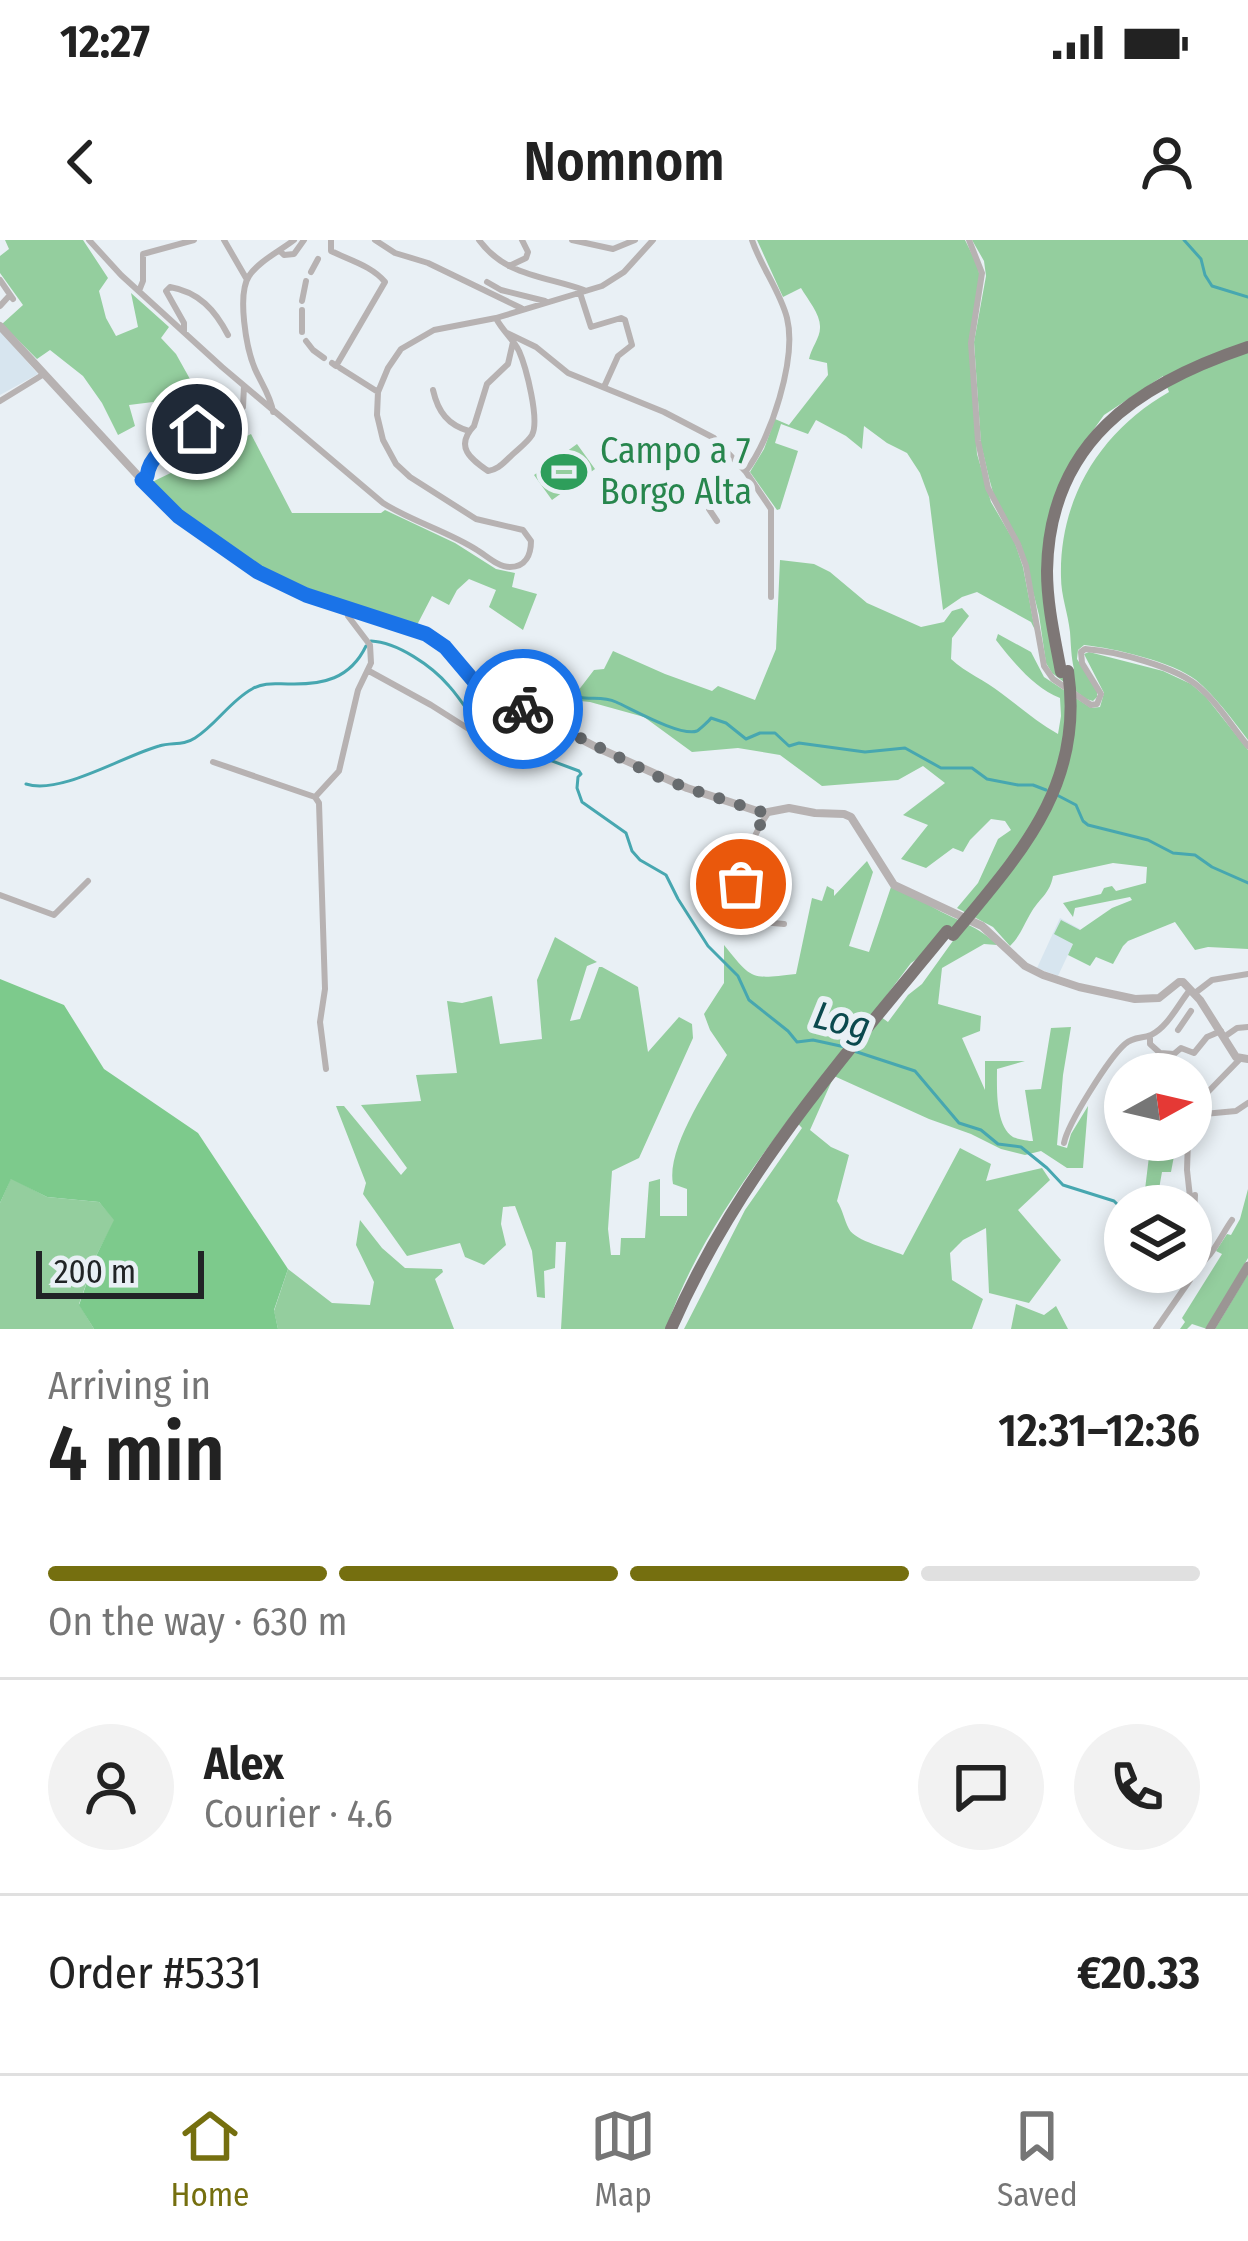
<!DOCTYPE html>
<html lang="en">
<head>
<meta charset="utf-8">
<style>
  :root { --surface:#fff; --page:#f2f2f2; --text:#222; --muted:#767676; --line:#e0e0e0; --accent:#756f0f }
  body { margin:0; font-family:"Fira Sans Condensed",sans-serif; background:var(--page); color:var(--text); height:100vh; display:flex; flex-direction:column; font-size:45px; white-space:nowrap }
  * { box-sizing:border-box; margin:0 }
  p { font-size:39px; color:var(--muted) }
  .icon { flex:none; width:66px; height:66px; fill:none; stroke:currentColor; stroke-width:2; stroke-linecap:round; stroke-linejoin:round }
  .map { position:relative; height:1089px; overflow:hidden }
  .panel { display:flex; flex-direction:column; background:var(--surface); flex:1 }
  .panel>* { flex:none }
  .needle { width:78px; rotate:82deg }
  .buttons { position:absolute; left:1104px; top:813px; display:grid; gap:24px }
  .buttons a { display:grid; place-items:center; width:108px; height:108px; border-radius:50%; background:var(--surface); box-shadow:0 6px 18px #0003; font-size:60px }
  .scale { position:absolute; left:36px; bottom:30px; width:168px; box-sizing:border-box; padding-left:12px; border:6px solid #212426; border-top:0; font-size:33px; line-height:42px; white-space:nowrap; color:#212426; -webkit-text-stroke:9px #e9f0f5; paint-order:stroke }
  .pin { position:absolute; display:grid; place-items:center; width:102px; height:102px; color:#fff; margin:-51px; border:6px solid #fff; border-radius:50%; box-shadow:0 3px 12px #0007 }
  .courier { position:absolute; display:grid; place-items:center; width:120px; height:120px; margin:-60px; border:9px solid #1a73e8; border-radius:50%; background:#fff; color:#222; box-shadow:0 3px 15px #0007 }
  .overview em { font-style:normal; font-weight:600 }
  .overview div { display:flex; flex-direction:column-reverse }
  .overview { display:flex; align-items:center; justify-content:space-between; height:204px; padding:0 48px }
  h1 { font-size:78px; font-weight:600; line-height:90px }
  .bar { display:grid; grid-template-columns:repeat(4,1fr); gap:18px 12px; align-content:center; height:144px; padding:0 48px }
  .bar i { height:15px; border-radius:9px; background:var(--line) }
  .bar .active { background:var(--accent) }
  .bar p { grid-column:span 4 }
  .line { display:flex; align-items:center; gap:30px; padding:0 48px; border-top:3px solid var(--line) }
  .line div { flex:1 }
  .round { display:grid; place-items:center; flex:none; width:126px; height:126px; border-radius:63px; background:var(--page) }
  .status { display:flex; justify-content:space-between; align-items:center; height:84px; padding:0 60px; background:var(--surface); direction:ltr }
  .status svg { height:33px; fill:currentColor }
  header { display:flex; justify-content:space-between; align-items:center; height:156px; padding:0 48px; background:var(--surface); font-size:54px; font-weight:600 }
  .dock { display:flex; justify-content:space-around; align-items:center; height:168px; border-top:3px solid var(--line); background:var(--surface); font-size:33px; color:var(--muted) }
  .dock a { display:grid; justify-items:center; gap:6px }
  .dock .active { color:var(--accent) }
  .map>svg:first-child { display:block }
  .built { fill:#d7e5ef }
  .green { fill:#94ce9e; fill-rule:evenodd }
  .forest { fill:#7dca8c }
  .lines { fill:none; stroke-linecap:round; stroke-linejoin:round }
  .stream { stroke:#47a7b0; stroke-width:3 }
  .minor { stroke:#b7b2b2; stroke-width:6 }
  .tertiary { stroke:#b7b2b2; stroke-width:8 }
  .secondary { stroke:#9b9594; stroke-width:9 }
  .trunk { stroke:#7e7776; stroke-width:12 }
  .trunk-bridge { stroke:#7e7776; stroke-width:12 }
  .done { stroke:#676b6e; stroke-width:12; stroke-dasharray:0 21.6 }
  .route { stroke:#1a73e8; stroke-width:15 }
  .labels { text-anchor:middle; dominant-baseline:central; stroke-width:12; stroke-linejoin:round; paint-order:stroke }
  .leisure-label { font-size:36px; fill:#27864d; stroke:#e9f0f5; text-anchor:start }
  .water-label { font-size:39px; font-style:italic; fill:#0b494e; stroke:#e9f0f5 }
</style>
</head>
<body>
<div class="status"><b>12:27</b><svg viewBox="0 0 49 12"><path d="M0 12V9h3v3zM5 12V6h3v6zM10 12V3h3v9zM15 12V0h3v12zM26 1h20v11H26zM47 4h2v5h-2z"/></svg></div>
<header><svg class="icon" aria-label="back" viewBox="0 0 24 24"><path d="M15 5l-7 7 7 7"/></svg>Nomnom<svg class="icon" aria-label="person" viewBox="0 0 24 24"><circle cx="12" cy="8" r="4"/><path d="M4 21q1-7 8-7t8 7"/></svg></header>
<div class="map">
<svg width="1248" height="1089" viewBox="0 0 1248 1089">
  <rect width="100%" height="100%" fill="#e9f0f5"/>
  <path class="built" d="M0 91 38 134 0 155Z
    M1060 678 1080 689 1058 736 1037 728Z"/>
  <path class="green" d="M5 0H83L108 38 99 51 106 78 116 96 138 87 131 53 169 87 161 98 176 114 200 157 182 165 160 170 153 162 129 165 135 186 118 195 102 163 83 136 50 110 37 119 2 84 23 65 0 33V16L9 9Z
    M757 0H965L978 26 980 40 969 100 977 214 991 262 1015 303 1023 327 1035 390 1031 382 977 352 962 357 943 370 929 257 920 233 907 213 887 203 864 186 862 209 846 196 816 180 808 194 781 184 775 203 798 211 780 269 777 270 750 232 764 209 775 179 789 185 828 135 827 123 809 119C811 108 820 98 820 88 821 75 808 60 801 48L783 57Z
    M972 0H1248V500C1232 479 1216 457 1196 440 1173 422 1114 408 1084 405L1078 410 1077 419 1097 449V457L1093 461 1086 459 1052 433 1046 423 1039 375 1021 305 994 256 989 238 981 204 974 102 986 36 984 21ZM1163 136 1169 152C1102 190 1059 257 1061 337 1061 356 1068 373 1070 392 1071 405 1071 416 1074 429L1057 433 1047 290 1084 203 1104 175Z
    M251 194 292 273H381L385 270 455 303 496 329 515 333 512 347 537 354 523 390 489 367 496 350 469 339 457 350 449 365 432 356 417 385 274 337 198 285 150 243Z
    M577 204 595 229 552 260 534 235Z
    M780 320 814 324 830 332 867 363 921 387 944 382 952 371 962 368 969 376 952 398 951 419C966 433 985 440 1001 453 1020 467 1037 482 1058 494L1061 476 1060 458C1034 448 1014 423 996 400L998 394 1031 412 1044 437 1091 468 1100 467 1104 453 1084 414 1089 412 1163 431 1191 444 1206 457 1248 510V709L1208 707 1195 710 1175 682 1128 701 1123 706 1113 724 1096 717 1090 726 1068 715 1073 704 1054 694 1061 680 1080 690 1112 668 1132 660 1130 657 1075 668 1073 677 1063 663 1101 654 1104 648 1112 646 1116 651 1146 643 1147 627 1113 623 1053 636C1050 653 1041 657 1032 671 1024 684 1021 695 1010 706L993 687 957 668 978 643 998 599 1011 590 1005 581 991 579 970 600 963 612 953 608 926 628 901 619 928 585 903 575 945 543 923 526 898 540 822 546 780 515 738 508 692 512 644 477 590 462 571 460 594 430 604 429 613 411 665 434 712 451 718 446 755 460 776 409Z
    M867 621 873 632 849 706 869 712 891 647C909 653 920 660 936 669 958 681 980 687 997 705L984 704 942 728 938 764 981 776 980 791 962 798 985 850V821H1025L997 829C997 848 995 885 1013 897 1017 899 1028 901 1033 901L1025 850 1041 849 1051 788 1071 787 1063 835 1057 905 1067 908 1071 894 1088 866 1083 928H1067L1041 911 1025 915 1001 909 971 894 929 879 834 836 810 890 831 907 849 915 837 961C843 970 844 980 849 989 855 1001 890 1009 903 1015L960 908 991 924 986 941 1042 928 1050 940 1018 970 1061 1020 1029 1063 989 1053 986 988 963 1000 950 1013 952 1040 983 1059 972 1089H684L745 970 802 888 791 876C742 942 692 1011 666 1089H561L566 1002H556L555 1028 544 1031 545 1058 537 1057 532 1011 515 966 503 967 501 984 506 1005 484 1025 465 1017 460 1003 407 1016 363 954 366 943 336 866H344L401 935 407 928 361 865 421 861 416 835 457 833 447 761 462 763 492 756 500 804 542 799 537 740 555 697 597 722 587 726 570 781 580 779 599 727H602L638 747 648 812 679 777 692 784 693 798 639 918 612 931 608 989 611 1015H620L621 998H645L649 942 660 939V976H687V949L673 944C666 909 709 845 727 815L710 790 704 774 724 743V705C753 741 751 739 796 734L812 658 822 661 827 646 834 650V656ZM953 695 955 698 922 744 908 755 888 782 874 772 911 723Z
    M1151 900H1177L1171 932H1162L1159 949 1176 953 1175 966H1143Z
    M11 938 47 957 99 962 115 980 97 1014 79 1064 94 1089H0V963Z
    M1248 949V1018L1207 1089 1192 1084 1187 1089H1180L1185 1082 1182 1078 1222 1014 1216 1011 1227 994 1231 995 1240 979Z
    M360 980 382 1008 405 1028 442 1029 443 1032 435 1039 454 1089H278L274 1071 288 1029 332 1063 370 1065 374 1042 356 1005Z
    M1248 1034V1089H1215Z
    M1016 1064 1044 1075 1056 1066 1068 1089H1011Z"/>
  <path class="forest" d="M0 739 64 765 104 829 198 893 288 1029 274 1070 278 1089H94L79 1065 97 1014 114 980 99 962 47 957 11 939 0 963Z"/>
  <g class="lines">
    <path class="stream" d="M1184 0 1201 19 1205 35 1212 46 1248 57
      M371 401C397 402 432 426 449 446 460 458 469 473 479 487L496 490
      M523 464C539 453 559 454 578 457 591 460 603 456 616 462 632 469 681 497 697 491 699 490 710 480 711 478L726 483 746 499 760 493H775L789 506 799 503 865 512 905 508 941 528H972L987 539 1018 545H1033L1046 550
      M498 490 512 506 579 531 581 534 578 537 577 548 582 562 626 593 632 611 640 620 666 635 678 659 708 706 738 736 749 760 788 791 797 802 813 800 845 807
      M499 490 504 489 517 472
      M26 544C61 555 123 516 159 506 172 502 183 506 195 498 216 485 230 461 252 449 264 442 275 444 288 444 323 445 350 439 366 406
      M1055 554 1076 565 1083 581 1088 585 1148 600 1173 613 1195 615 1212 627 1248 643
      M854 811 915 831 959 883 981 890 998 904 1021 907 1047 928 1063 945 1114 961 1125 972"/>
    <path class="minor" d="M89 0 121 35 222 127 383 263C413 282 447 291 477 310 487 316 498 327 510 327 526 327 531 314 531 301L523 290 476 279 410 237 396 224 383 200 377 175 378 152 388 128 401 109 434 90 496 78 602 46 624 32 653 0
      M224 0 246 38
      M331 0V11C349 20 372 26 385 42L336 126 332 123
      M375 0 395 13 428 23 521 68
      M479 0C505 36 545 36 584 50
      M572 0 613 9 635 0
      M969 0 982 33 971 103 978 201 988 248 1018 304 1026 326 1044 426 1053 439 1091 465 1097 464 1101 454 1082 423 1081 412 1085 409C1115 411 1178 427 1200 448 1219 464 1232 487 1248 506
      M280 11 284 15 294 14 304 0
      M509 26 526 18 528 12 522 0
      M311 32 318 19
      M0 40 13 59
      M487 42 501 50 545 61
      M139 51 143 41V14L194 0
      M580 53 591 87 621 78 625 80 632 105 618 116 604 147
      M302 61 306 41
      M0 66 10 55
      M302 70V92
      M497 80C503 91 513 99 519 111 526 127 540 180 532 195 527 203 518 209 511 216 503 223 499 229 488 231 471 219 454 207 474 186L487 144 508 124 513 102
      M184 92V83L166 51 170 47C199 52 215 70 228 95
      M507 93 536 107 568 133 664 172 714 198 746 232 771 269V357
      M306 101 313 110 324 118
      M340 128 378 152
      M433 150C438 172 448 185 469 191
      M0 161 44 134
      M273 172C271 156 261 143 255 129 246 108 237 54 249 36 259 21 280 11 294 0
      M746 231C771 199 797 118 787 78 780 51 761 27 752 0
      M142 240C151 234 148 221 157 213L243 167 244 146
      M716 249 709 269 717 281
      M369 431 431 465 483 498 499 497 512 493 528 472
      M213 522 315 557
      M316 556 339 531 358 450 371 423 370 405 348 376V367
      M315 557 319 563 325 749 320 782 326 829
      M768 573C748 602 738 638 741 673L761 682 784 684
      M0 655 54 675 88 641
      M1195 753 1212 740 1248 734
      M1178 790 1191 771
      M1150 796V804L1160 813 1174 814 1181 808 1194 813 1207 797 1221 791
      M1224 797 1237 788 1248 787
      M1191 888 1203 857 1240 819
      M1191 899 1198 881 1204 874 1236 871 1248 863
      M1188 900 1187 930 1191 966
      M1064 903C1068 883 1109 818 1125 804 1134 796 1142 799 1151 795 1168 787 1179 763 1190 750
      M1194 973 1195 955
      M1194 1027C1211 1021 1221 995 1232 980
      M1156 1089 1190 1040 1195 1011 1191 968"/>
    <path class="tertiary" d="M0 86 142 240 194 289 258 332 287 347 426 394 452 414 468 437 478 446 598 508 687 548 763 573 789 568 815 573 844 574 851 577 894 645 982 686 1025 726 1043 735 1079 747 1135 759 1159 758 1179 742H1183L1200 760 1236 817 1248 819"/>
    <path class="secondary" d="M1210 1089 1248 1026"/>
    <path class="trunk" d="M1061 432C1055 399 1047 365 1047 331 1049 202 1137 144 1248 107
      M671 1089C737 936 843 818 947 691"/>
    <path class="trunk-bridge" d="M953 695C1020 614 1085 545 1068 431"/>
  </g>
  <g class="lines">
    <path class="done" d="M523 469 654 535 687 548 768 574 755 592 741 644"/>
    <path class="route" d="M197 189C177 202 150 210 147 236L142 240 178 276 258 332 306 355 426 394 445 407 478 446 523 469"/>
  </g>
  <defs>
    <g id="stadium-bare" transform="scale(3.6)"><path d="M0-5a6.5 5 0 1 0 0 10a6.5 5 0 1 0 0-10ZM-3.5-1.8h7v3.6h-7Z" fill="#2e9e5b" stroke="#e9f0f5" stroke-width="2.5" paint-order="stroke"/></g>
  </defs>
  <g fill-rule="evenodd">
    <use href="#stadium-bare" x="564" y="232"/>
  </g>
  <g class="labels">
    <g class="leisure-label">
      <text x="600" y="211">Campo a 7<tspan x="600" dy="41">Borgo Alta</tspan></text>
    </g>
    <g class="water-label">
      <text transform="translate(842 781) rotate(14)">Log</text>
    </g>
  </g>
</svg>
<div class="buttons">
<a><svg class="needle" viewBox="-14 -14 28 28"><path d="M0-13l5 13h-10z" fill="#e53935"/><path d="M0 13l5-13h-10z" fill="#767676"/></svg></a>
<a><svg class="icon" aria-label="layers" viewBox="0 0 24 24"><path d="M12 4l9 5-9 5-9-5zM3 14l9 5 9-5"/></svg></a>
</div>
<div class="scale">200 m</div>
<div class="pin" style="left:741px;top:644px;background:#ea580c"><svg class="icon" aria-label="bag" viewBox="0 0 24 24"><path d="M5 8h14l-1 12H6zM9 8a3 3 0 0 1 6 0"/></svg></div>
<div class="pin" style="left:197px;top:189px;background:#1f2937"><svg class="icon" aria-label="home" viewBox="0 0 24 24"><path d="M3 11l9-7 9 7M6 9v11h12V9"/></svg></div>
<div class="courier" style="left:523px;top:469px"><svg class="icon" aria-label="bike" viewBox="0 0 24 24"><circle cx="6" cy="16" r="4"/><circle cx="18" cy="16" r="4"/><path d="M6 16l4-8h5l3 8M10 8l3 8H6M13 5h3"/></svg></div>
</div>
<section class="panel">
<div class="overview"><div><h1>4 min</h1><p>Arriving in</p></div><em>12:31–12:36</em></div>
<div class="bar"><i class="active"></i><i class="active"></i><i class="active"></i><i></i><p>On the way · 630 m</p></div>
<div class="line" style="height:216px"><a class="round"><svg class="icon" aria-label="person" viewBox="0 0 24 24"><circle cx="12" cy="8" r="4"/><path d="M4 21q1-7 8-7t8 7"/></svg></a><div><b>Alex</b><p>Courier · 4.6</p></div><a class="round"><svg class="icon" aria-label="chat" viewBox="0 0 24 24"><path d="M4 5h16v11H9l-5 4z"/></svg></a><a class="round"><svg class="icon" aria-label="phone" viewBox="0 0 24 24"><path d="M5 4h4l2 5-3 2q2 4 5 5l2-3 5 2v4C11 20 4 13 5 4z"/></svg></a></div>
<div class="line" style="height:156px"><div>Order #5331</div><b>€20.33</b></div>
</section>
<nav class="dock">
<a class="active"><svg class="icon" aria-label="home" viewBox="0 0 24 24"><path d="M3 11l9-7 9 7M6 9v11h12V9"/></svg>Home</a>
<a><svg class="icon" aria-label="map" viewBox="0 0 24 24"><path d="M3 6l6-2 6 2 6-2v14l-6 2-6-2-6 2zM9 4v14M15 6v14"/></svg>Map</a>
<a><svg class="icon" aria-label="saved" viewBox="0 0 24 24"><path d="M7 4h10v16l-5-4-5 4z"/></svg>Saved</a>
</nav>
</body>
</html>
